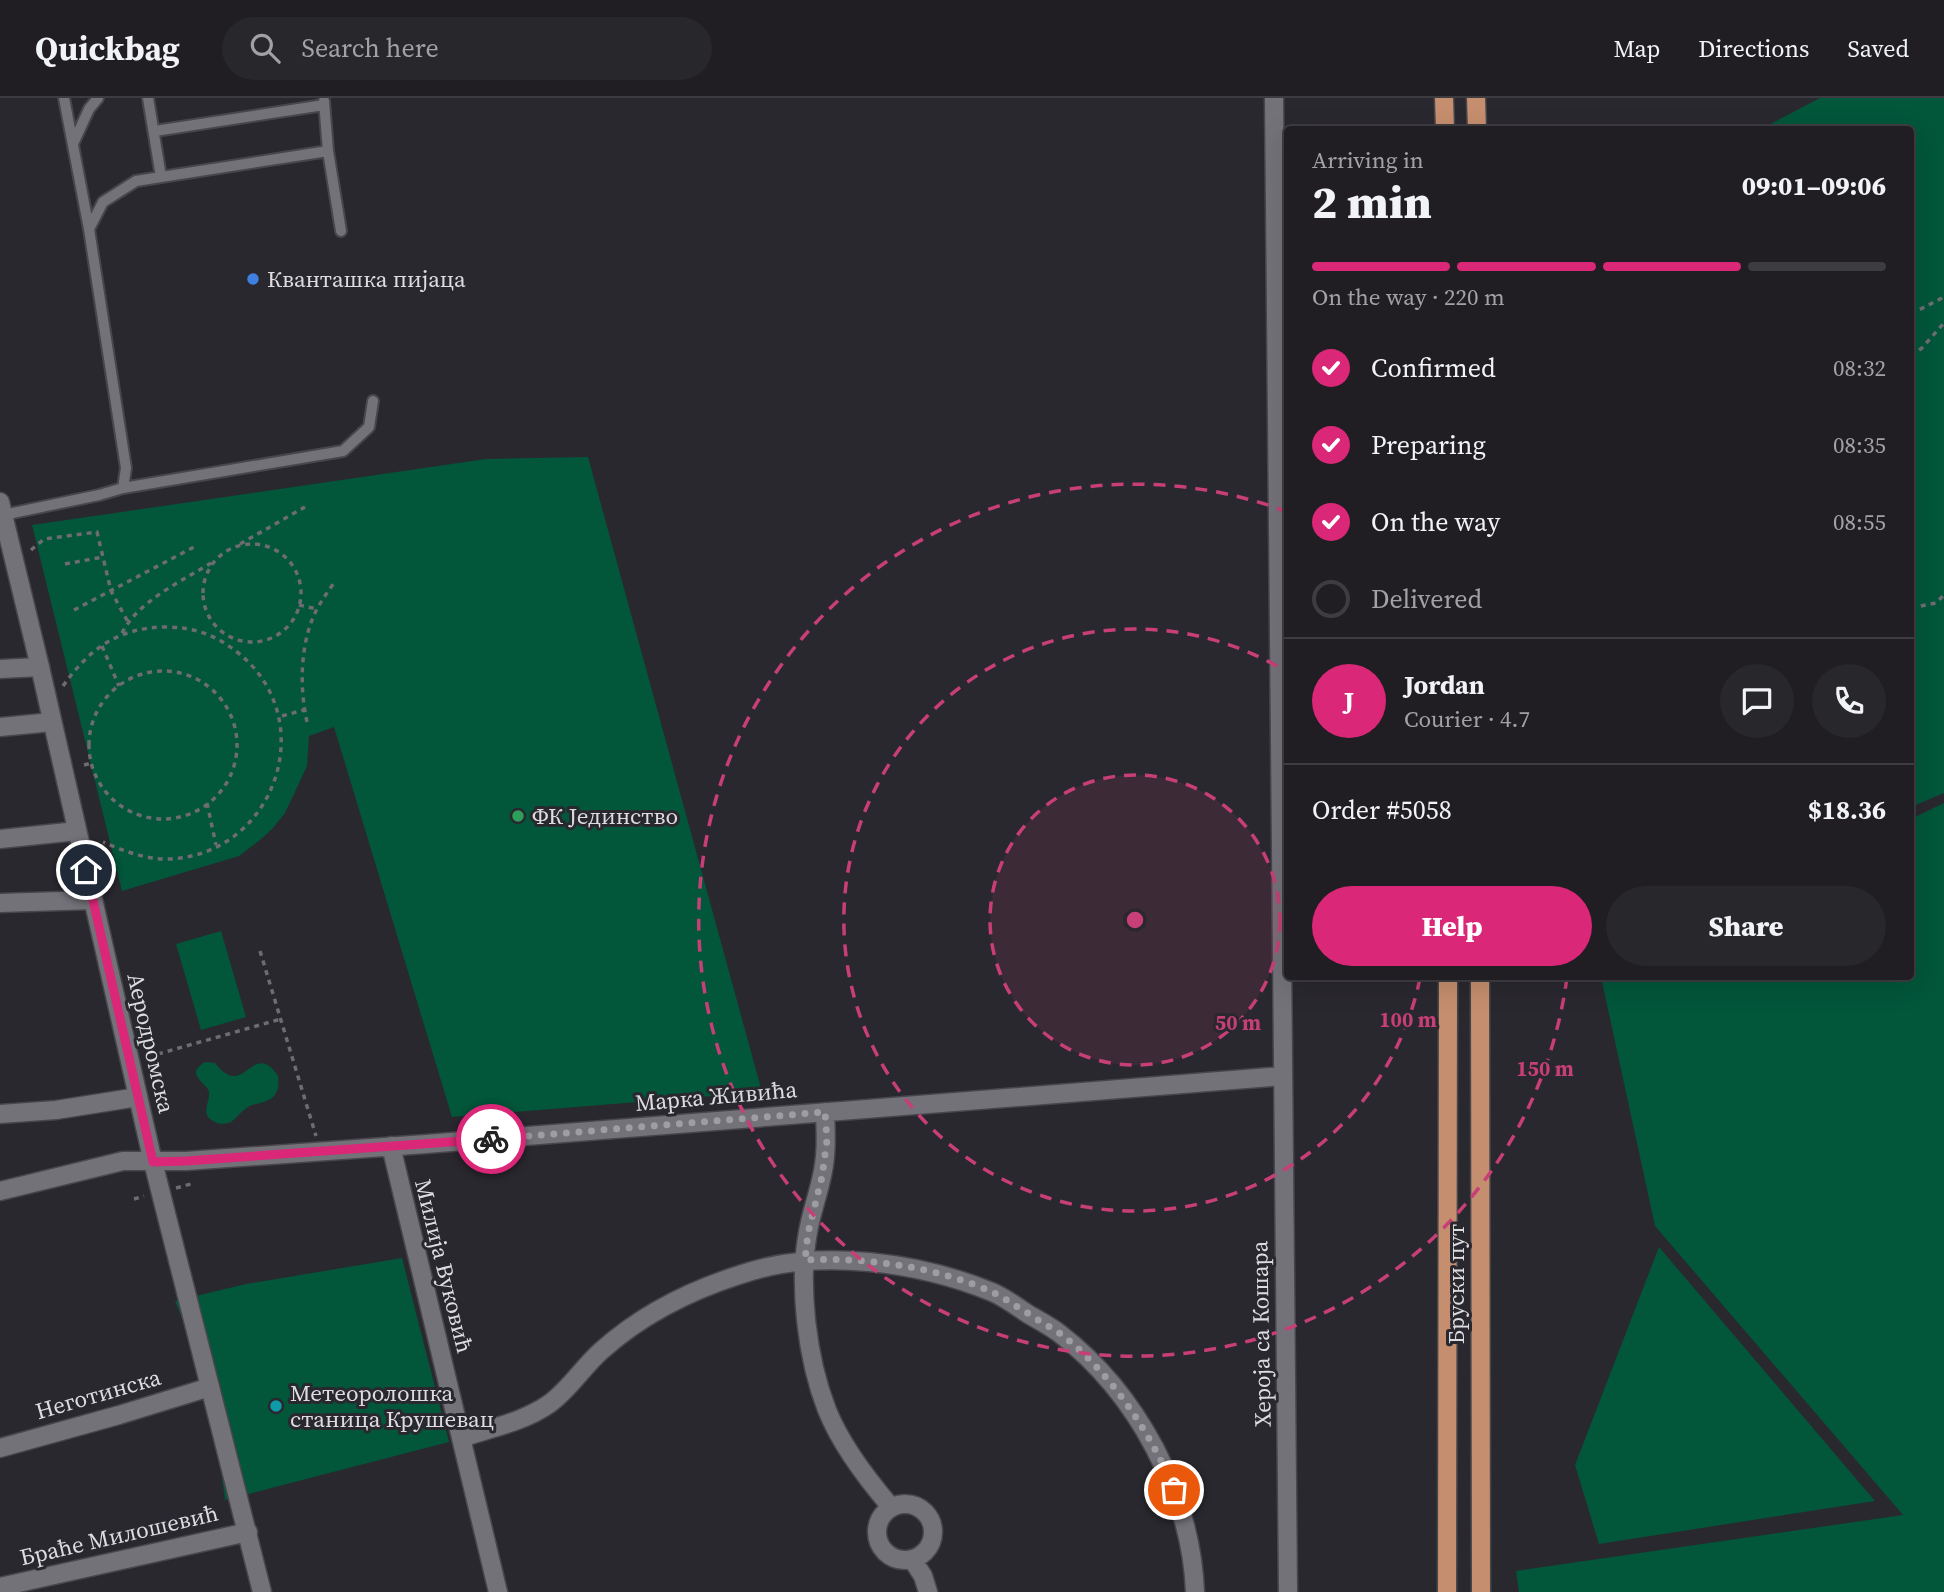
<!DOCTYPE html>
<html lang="en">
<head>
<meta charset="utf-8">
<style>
  :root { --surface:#201e23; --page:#28272b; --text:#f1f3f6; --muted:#a2a2a6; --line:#3d3c41; --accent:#db2777 }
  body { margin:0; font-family:"Source Serif 4",serif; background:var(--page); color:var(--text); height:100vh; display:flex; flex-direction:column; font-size:26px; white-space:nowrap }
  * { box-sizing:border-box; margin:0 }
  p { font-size:23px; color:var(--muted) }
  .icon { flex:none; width:38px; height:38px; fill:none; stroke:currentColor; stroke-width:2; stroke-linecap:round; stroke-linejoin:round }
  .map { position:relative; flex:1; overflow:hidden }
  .side { position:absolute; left:1284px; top:28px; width:630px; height:854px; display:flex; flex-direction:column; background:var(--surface); border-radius:7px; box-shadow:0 7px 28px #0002,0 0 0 2px var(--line) }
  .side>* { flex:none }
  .pin { position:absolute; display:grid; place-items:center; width:60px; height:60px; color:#fff; margin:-30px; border:4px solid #fff; border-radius:50%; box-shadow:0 2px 7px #0007 }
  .courier { position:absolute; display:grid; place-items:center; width:70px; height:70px; margin:-35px; border:5px solid #db2777; border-radius:50%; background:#fff; color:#222; box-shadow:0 2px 9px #0007 }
  .summary em { font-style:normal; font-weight:800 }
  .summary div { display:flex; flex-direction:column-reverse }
  .summary { display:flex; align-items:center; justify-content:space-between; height:119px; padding:0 28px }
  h1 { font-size:46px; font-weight:800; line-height:52px }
  .bar { display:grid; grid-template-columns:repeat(4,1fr); gap:10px 7px; align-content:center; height:84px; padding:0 28px }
  .bar i { height:9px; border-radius:5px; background:var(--line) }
  .bar .active { background:var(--accent) }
  .bar p { grid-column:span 4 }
  .line { display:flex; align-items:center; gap:18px; padding:0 28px; border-top:2px solid var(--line) }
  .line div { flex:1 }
  .round { display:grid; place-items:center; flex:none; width:74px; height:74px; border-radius:37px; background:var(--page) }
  ol { padding:0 28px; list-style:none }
  li { display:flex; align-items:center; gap:21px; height:77px }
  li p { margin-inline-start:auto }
  li .icon { padding:7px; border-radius:50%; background:var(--accent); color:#fff; stroke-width:4 }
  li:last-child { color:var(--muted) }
  li i { width:38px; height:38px; border:4px solid var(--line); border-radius:50% }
  .action { display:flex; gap:14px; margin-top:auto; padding:14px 28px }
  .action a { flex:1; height:80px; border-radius:42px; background:var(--accent); color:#fff; font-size:28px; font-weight:800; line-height:80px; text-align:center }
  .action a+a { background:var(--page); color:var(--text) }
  header { display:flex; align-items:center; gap:42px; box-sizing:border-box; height:98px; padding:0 35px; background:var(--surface); border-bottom:2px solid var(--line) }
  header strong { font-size:33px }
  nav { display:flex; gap:38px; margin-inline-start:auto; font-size:24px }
  .search { width:490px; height:63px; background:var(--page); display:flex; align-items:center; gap:18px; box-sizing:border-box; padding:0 24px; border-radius:38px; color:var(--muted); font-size:26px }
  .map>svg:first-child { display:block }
  .green { fill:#02563a }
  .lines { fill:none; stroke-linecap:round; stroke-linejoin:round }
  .service-casing { stroke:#47464b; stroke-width:14 }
  .minor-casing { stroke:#47464b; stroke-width:21 }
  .tertiary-casing { stroke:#47464b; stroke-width:21 }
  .primary-casing { stroke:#47464b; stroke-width:21 }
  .path { stroke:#6d6c71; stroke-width:3.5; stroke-dasharray:5 5; stroke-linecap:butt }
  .service { stroke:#737279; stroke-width:10 }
  .minor { stroke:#737279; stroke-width:18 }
  .tertiary { stroke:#737279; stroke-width:18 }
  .primary { stroke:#c58e6e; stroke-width:18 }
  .done { stroke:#9e9da2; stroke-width:7; stroke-dasharray:0 12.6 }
  .route { stroke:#db2777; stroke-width:9 }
  .ring { fill:none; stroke:#c73f76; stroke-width:3.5; stroke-dasharray:12 9 }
  .shop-dot { fill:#3f7fe0; stroke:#2a282f; stroke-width:2.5 }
  .leisure-dot { fill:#2e9e5b; stroke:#2a282f; stroke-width:2.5 }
  .culture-dot { fill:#0f9aa8; stroke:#2a282f; stroke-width:2.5 }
  .labels { text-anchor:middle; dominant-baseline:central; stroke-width:6; stroke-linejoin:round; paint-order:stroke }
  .poi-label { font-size:23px; fill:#dddce0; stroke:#2a282f; text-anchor:start }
  .street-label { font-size:23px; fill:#dddce0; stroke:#2a282f }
  .centre { fill:#c73f76; stroke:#2a282f; stroke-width:3.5 }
  .ring-label { font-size:21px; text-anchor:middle; font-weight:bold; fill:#c73f76; stroke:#2a282f; stroke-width:6; stroke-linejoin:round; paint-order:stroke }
</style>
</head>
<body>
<header>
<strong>Quickbag</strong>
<div class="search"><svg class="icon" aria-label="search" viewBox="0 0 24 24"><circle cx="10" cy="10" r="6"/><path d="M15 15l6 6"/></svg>Search here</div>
<nav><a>Map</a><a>Directions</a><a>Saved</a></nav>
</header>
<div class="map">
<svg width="1944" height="1494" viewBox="0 0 1944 1494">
  <rect width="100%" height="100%" fill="#2a282f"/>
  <path class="green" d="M1820 0H1944V695L1911 709V32L1761 31Z
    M588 359 762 994 452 1019 334 629 309 638 307 668 285 715 272 731 260 742 239 758 122 793 32 427 486 361Z
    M1944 705V1494H1519L1516 1473 1903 1417 1655 1128 1601 879 1911 878V721Z
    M221 833 246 919 201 932 176 846Z
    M205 964 215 965C220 971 226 978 234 978 248 979 259 949 278 978 279 986 279 993 273 999 267 1005 255 1005 248 1009 241 1013 237 1020 231 1024 226 1026 220 1027 215 1024 196 1015 215 1000 207 990 199 980 188 975 205 964Z
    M1659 1149 1875 1403 1599 1446 1575 1367Z
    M402 1160 449 1344 225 1402 210 1289 175 1203 246 1186Z"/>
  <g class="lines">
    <g class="service-casing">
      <path id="service" d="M324 3 328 53 341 133
        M155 33 324 7
        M73 46 89 11 98 0
        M161 79 328 53
        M89 131 103 104 136 83 161 79 148 0
        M123 390 343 353 369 329 373 303
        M3 417 99 397 123 390 126 370 89 131 64 0"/>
    </g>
    <g class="minor-casing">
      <path id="minor" d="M1274 0 1288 1494
        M0 571 40 569
        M0 629 52 624
        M0 741 77 733
        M0 805 93 802
        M825 1014C826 1037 827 1059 821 1082 817 1100 811 1116 808 1134 798 1187 807 1261 827 1312 841 1347 867 1381 891 1409
        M0 1016 56 1012 138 999
        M391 1048 498 1494
        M0 1093 123 1063H186L426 1046 1283 978
        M461 1340C491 1330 523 1324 549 1306 568 1293 583 1269 601 1253 640 1218 689 1193 739 1177 782 1162 824 1160 869 1164 911 1168 953 1178 992 1194 1004 1199 1016 1208 1028 1216 1038 1222 1050 1228 1059 1235 1137 1295 1191 1396 1195 1494
        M0 1350 119 1317 210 1289
        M877 1434a28 28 0 1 1 56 0a28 28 0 1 1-56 0Z
        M912 1461 923 1478 928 1494
        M0 1489 248 1434"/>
    </g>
    <g class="tertiary-casing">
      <path id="tertiary" d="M0 404 40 569 153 1064 262 1494"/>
    </g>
    <g class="primary-casing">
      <path id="primary" d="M1444 0 1445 32
        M1476 0 1477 32
        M1480 878 1481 1494
        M1447 1494 1448 878"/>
    </g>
    <path class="path" d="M1911 216 1944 199
      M1911 258 1922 250 1944 225
      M240 446 305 409
      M203 495a49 49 0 1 1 98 0a49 49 0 1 1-98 0Z
      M31 452 44 441 97 434 111 493 128 524
      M65 466 103 459
      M299 507 317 511
      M1911 510 1936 505 1944 497
      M74 512 194 449
      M122 535C138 503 182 483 211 465
      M102 548 119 588
      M89 647a74 74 0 1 1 148 0a74 74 0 1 1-148 0Z
      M63 588C89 551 118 530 164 529 193 529 214 536 237 554 322 620 276 756 170 761 147 762 124 753 103 744
      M282 618 304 612
      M307 624C299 588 300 542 318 509 323 501 328 493 334 485
      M84 667 92 665
      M207 705 216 747
      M260 853 316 1038
      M158 956 281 921
      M176 1090 191 1086
      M134 1101 144 1098"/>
    <use href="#service" class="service"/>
    <use href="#minor" class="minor"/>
    <use href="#tertiary" class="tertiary"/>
    <use href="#primary" class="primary"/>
  </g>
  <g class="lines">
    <path class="done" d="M491 1041 825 1014 827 1042 822 1079 808 1135 805 1162C866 1159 939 1169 994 1195 1005 1200 1015 1208 1026 1214 1036 1221 1047 1227 1058 1234 1108 1271 1151 1334 1174 1392"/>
    <path class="route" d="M86 772 153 1064 186 1063 491 1041"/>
  </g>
  <circle cx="1135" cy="822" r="145" fill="#c73f76" fill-opacity=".12"/>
  <g class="ring">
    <circle cx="1135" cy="822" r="145"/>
    <path d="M1420 880A291 291 0 1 1 1287 574"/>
    <path d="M1567 879A436 436 0 1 1 1288 414"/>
  </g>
  <circle class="shop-dot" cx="253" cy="181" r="7"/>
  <circle class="leisure-dot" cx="518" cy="718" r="7"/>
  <circle class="culture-dot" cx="276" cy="1308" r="7"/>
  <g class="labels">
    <g class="poi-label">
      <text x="267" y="181">Кванташка пијаца</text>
      <text x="532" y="718">ФК Јединство</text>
      <text x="290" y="1295">Метеоролошка<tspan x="290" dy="26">станица Крушевац</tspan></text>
    </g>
    <g class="street-label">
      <text transform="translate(151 945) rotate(77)">Аеродромска</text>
      <text transform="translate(716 998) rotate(-5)">Марка Живића</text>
      <text transform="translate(444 1168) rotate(76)">Милија Вуковић</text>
      <text transform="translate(1456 1186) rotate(-90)">Бруски пут</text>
      <text transform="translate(1261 1236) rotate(-91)">Хероја са Кошара</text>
      <text transform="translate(98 1296) rotate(-16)">Неготинска</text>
      <text transform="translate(119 1437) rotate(-13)">Браће Милошевић</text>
    </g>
  </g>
  <circle cx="1135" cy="822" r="10" class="centre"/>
  <g class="ring-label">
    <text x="1408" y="929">100 m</text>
    <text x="1238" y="932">50 m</text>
    <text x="1545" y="978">150 m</text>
  </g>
</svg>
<div class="pin" style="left:1174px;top:1392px;background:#ea580c"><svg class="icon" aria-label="bag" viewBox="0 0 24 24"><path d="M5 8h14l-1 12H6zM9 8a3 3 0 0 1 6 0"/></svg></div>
<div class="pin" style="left:86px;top:772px;background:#1f2937"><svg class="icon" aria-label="home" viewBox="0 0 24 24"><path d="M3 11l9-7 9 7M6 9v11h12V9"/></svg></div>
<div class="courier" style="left:491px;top:1041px"><svg class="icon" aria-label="bike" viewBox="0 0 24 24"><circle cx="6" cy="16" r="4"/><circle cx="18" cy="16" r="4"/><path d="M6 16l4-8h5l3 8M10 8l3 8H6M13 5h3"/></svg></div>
<section class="side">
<div class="summary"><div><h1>2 min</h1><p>Arriving in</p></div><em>09:01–09:06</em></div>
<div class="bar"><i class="active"></i><i class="active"></i><i class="active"></i><i></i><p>On the way · 220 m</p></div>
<ol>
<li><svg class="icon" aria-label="check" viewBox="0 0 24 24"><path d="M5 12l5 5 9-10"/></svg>Confirmed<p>08:32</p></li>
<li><svg class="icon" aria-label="check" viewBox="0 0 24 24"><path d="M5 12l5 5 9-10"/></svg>Preparing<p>08:35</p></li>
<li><svg class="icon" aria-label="check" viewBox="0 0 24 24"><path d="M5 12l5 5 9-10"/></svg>On the way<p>08:55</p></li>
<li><i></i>Delivered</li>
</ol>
<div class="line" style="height:126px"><b class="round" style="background:var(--accent);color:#fff">J</b><div><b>Jordan</b><p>Courier · 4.7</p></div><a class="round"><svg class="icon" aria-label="chat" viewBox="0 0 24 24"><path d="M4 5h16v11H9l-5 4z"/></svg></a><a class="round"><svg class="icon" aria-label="phone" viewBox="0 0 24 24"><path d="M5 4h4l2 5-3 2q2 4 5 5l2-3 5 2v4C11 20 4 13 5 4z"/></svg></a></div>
<div class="line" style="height:91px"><div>Order #5058</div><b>$18.36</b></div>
<div class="action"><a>Help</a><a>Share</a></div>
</section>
</div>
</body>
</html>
